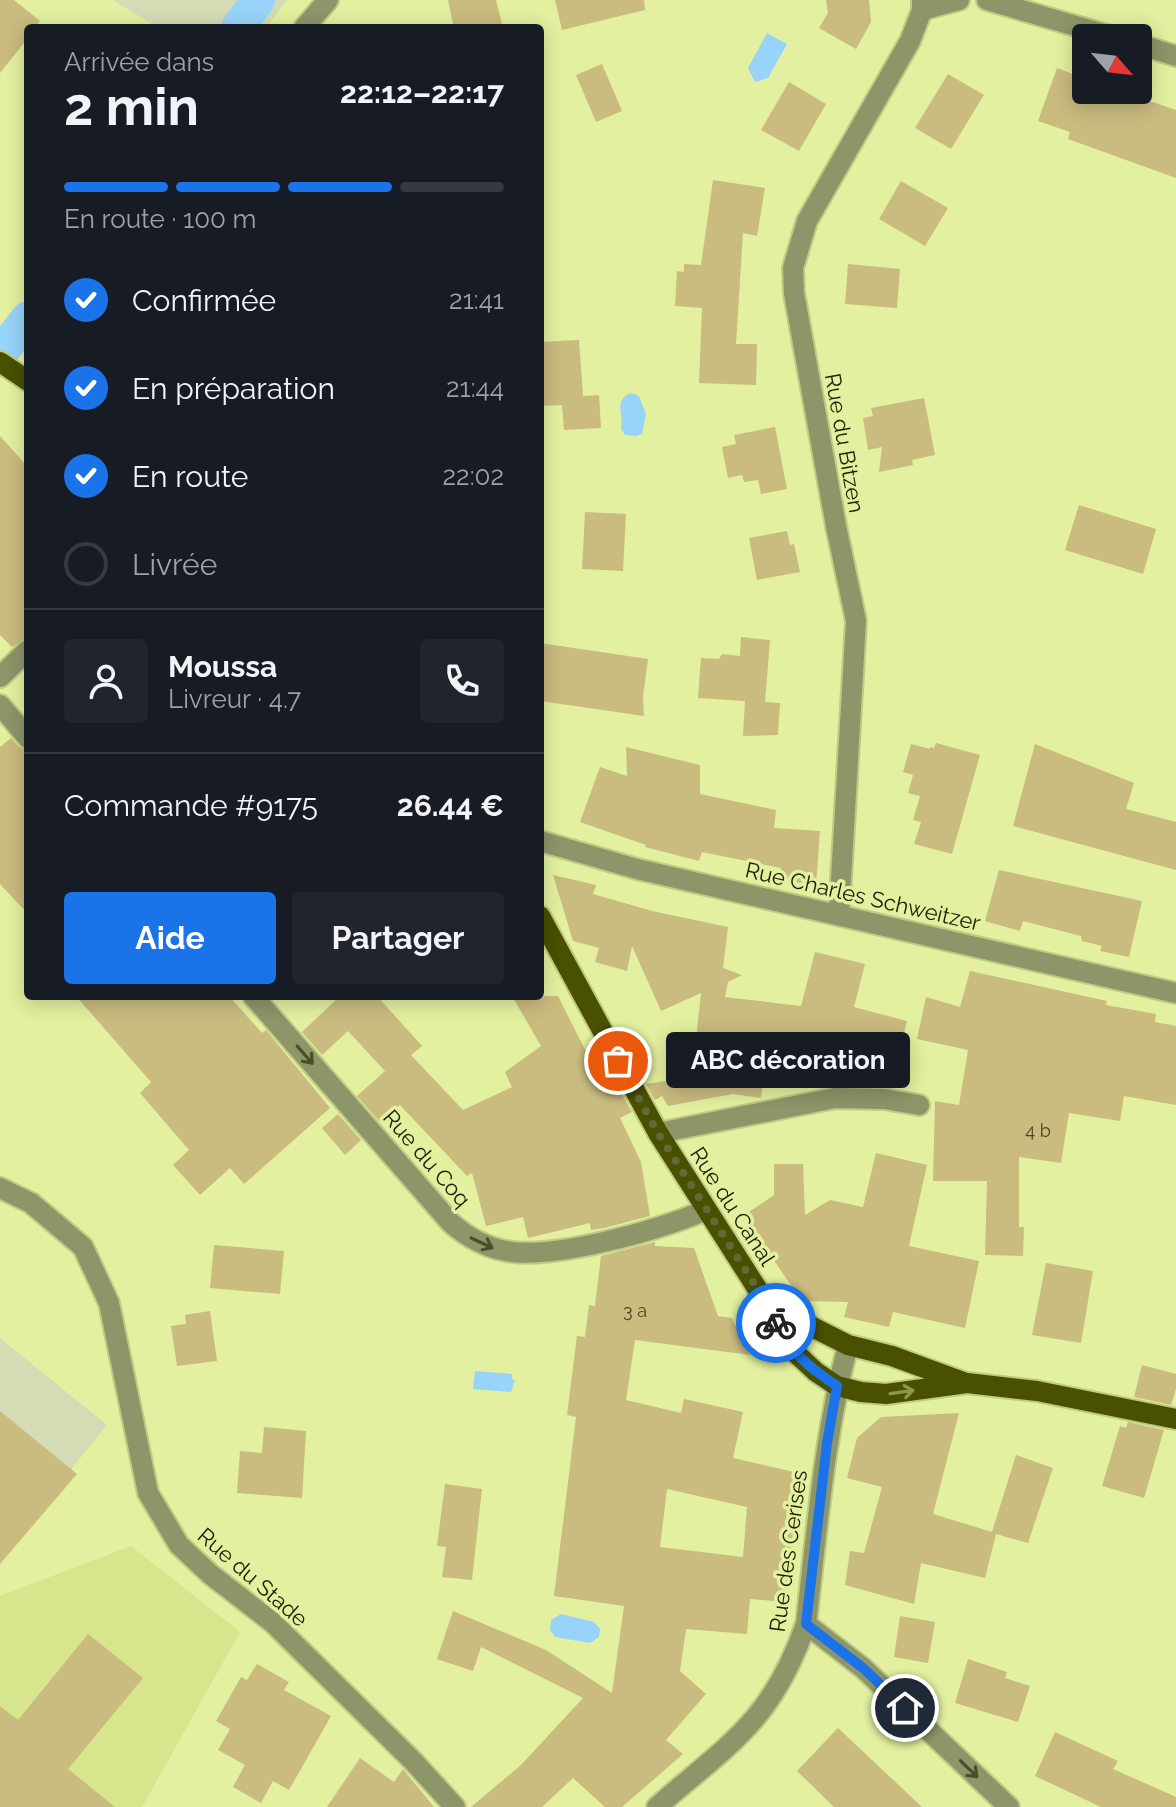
<!DOCTYPE html>
<html lang="fr">
<head>
<meta charset="utf-8">
<style>
  :root { --surface:#171b24; --page:#20242c; --text:#f1f3f6; --muted:#9ea1a6; --line:#363941; --accent:#1a73e8 }
  body { margin:0; font-family:Raleway,sans-serif; background:var(--page); color:var(--text); height:100vh; display:flex; flex-direction:column; font-size:30px; white-space:nowrap }
  * { box-sizing:border-box; margin:0 }
  p { font-size:26px; color:var(--muted) }
  .icon { flex:none; width:44px; height:44px; fill:none; stroke:currentColor; stroke-width:2; stroke-linecap:round; stroke-linejoin:round }
  .map { position:relative; flex:1; overflow:hidden }
  .side { position:absolute; left:24px; top:24px; width:520px; height:976px; display:flex; flex-direction:column; background:var(--surface); border-radius:8px; box-shadow:0 4px 20px #0003 }
  .side>* { flex:none }
  .needle { width:52px; rotate:118deg }
  .fabs { position:absolute; left:1072px; top:24px; display:grid; gap:16px }
  .fabs a { display:grid; place-items:center; width:80px; height:80px; border-radius:8px; background:var(--surface); box-shadow:0 4px 20px #0003; font-size:40px }
  .pin { position:absolute; display:grid; place-items:center; width:68px; height:68px; color:#fff; margin:-34px; border:4px solid #fff; border-radius:50%; box-shadow:0 2px 8px #0007 }
  .courier { position:absolute; display:grid; place-items:center; width:80px; height:80px; margin:-40px; border:6px solid #1a73e8; border-radius:50%; background:#fff; color:#222; box-shadow:0 2px 10px #0007 }
  .bubble { position:absolute; height:56px; border-radius:8px; background:var(--surface); box-shadow:0 4px 20px #0003; font-size:26px; font-weight:700; line-height:56px; text-align:center }
  .headline em { font-style:normal; font-weight:700 }
  .headline div { display:flex; flex-direction:column-reverse }
  .headline { display:flex; align-items:center; justify-content:space-between; height:136px; padding:0 40px }
  h1 { font-size:52px; font-weight:700; line-height:60px }
  .bar { display:grid; grid-template-columns:repeat(4,1fr); gap:12px 8px; align-content:center; height:96px; padding:0 40px }
  .bar i { height:10px; border-radius:6px; background:var(--line) }
  .bar .active { background:var(--accent) }
  .bar p { grid-column:span 4 }
  .line { display:flex; align-items:center; gap:20px; padding:0 40px; border-top:2px solid var(--line) }
  .line div { flex:1 }
  .round { display:grid; place-items:center; flex:none; width:84px; height:84px; border-radius:8px; background:var(--page) }
  ol { padding:0 40px; list-style:none }
  li { display:flex; align-items:center; gap:24px; height:88px }
  li p { margin-inline-start:auto }
  li .icon { padding:8px; border-radius:50%; background:var(--accent); color:#fff; stroke-width:4 }
  li:last-child { color:var(--muted) }
  li i { width:44px; height:44px; border:4px solid var(--line); border-radius:50% }
  .cta { display:flex; gap:16px; margin-top:auto; padding:16px 40px }
  .cta a { flex:1; height:92px; border-radius:8px; background:var(--accent); color:#fff; font-size:32px; font-weight:700; line-height:92px; text-align:center }
  .cta a+a { background:var(--page); color:var(--text) }
  .map>svg:first-child { display:block }
  .built { fill:#d7e58c }
  .green { fill:#d5dcb5 }
  .water { fill:#98d4f9 }
  .lines { fill:none; stroke-linecap:round; stroke-linejoin:round }
  .canal { stroke:#98d4f9; stroke-width:34 }
  .building { fill:#cabb7f; fill-rule:evenodd }
  .minor-casing { stroke:#bfcb83; stroke-width:24 }
  .major-casing { stroke:#bfcb83; stroke-width:24 }
  .minor { stroke:#8e9569; stroke-width:20 }
  .major { stroke:#495000; stroke-width:20 }
  .oneway { stroke:#4a4f2b }
  .oneway2 { stroke:#8e9848 }
  .done { stroke:#626938; stroke-width:8; stroke-dasharray:0 14.4 }
  .route { stroke:#1a73e8; stroke-width:10 }
  .labels { text-anchor:middle; dominant-baseline:central; stroke-width:7; stroke-linejoin:round; paint-order:stroke }
  .number-label { font-size:18px; fill:#484720 }
  .street-label { font-size:22px; fill:#1c2001; stroke:#e3f09f }
</style>
</head>
<body>
<div class="map">
<svg width="1176" height="1807" viewBox="0 0 1176 1807">
  <rect width="100%" height="100%" fill="#e3f09f"/>
  <path class="built" d="M131 1546 240 1632 142 1807H0V1596Z"/>
  <path class="green" d="M113 0H287L266 28H158Z
    M0 1338 107 1425 0 1557Z"/>
  <path class="water" d="M767 33 787 44 768 78 755 82 748 68Z
    M631 393 639 396 646 414 642 434 636 436 625 435 621 429C624 414 613 400 631 393Z
    M475 1371 512 1374V1379L515 1380 511 1392 473 1389Z
    M561 1614 594 1622 600 1629 599 1637 590 1643 555 1637 550 1630 551 1620Z"/>
  <g class="lines">
    <path class="canal" d="M238 28 258 0
      M0 354 28 318"/>
  </g>
  <path class="building" d="M0 0H14L40 21 35 28H28V38L0 73Z
    M448 0H496L503 28H454Z
    M555 0H644L645 10 562 30Z
    M826 0H869L871 22 856 49 819 28 828 13Z
    M602 64 622 111 596 122 576 75Z
    M1057 68 1086 79V90H1141L1138 97 1176 110V178L1068 139 1070 132 1038 121Z
    M948 74 984 95 951 149 915 128Z
    M789 82 826 104 799 151 761 130Z
    M713 180 765 188 757 236 743 233 736 344H757L756 385 699 383 702 308 675 306 677 271 684 272V264L701 265Z
    M901 181 948 208 925 246 879 219Z
    M848 264 900 269 897 308 845 304Z
    M579 340 583 396 599 395 601 428 564 430 562 405 543 406 540 342Z
    M924 398 935 455 912 460 913 465 879 472 882 447 868 450 863 418 873 416 871 408Z
    M775 427 787 489 761 494 758 480 744 482 742 475 728 478 722 447 736 444 734 435Z
    M0 436 28 467V637L12 647 0 635Z
    M1079 505 1156 529 1143 574 1065 550Z
    M585 512 626 514 623 571 582 569Z
    M787 531 790 545 794 544 800 572 757 580 749 538Z
    M741 637 770 640 765 702 780 703 778 735 743 736 745 701 698 698 701 658 719 659 722 654 740 656Z
    M540 643 648 659 643 697 644 716 540 701Z
    M11 738 19 747 28 751V914L0 884V747Z
    M936 743 980 755 952 854 914 844 921 822 913 820 920 796 908 793 913 775 903 772 911 744 930 749V747L934 748Z
    M1035 744 1134 783 1126 809 1176 822V870L1013 826Z
    M626 747 700 765V794L776 810 774 828 820 831 816 886 780 879 781 868 702 852 699 861 645 847 646 845 580 822 600 767 627 776Z
    M999 870 1142 901 1129 957 1100 951 1102 946 1082 941 1081 936 1023 921 1020 931 985 921Z
    M553 875 596 885 593 894 652 911 728 927 723 968 742 975 728 982 725 997 801 1006 815 952 865 964 854 1007 907 1021 900 1047 848 1032 841 1057 769 1040 761 1098 733 1094 668 1106 662 1096 655 1100 646 1084 692 1077 701 993 661 1011 632 946 627 971 595 962 599 948 573 941Z
    M970 971 1107 1001 1106 1005 1156 1014 1155 1022 1176 1026V1105L1124 1096 1120 1121 1069 1113 1061 1163 1019 1157V1227H1024L1023 1256 985 1255 987 1181H933L935 1101 959 1105 968 1050 917 1039 926 997 960 1007Z
    M76 996H229L262 1033 266 1030 330 1108 244 1184 230 1168 200 1195 173 1165 189 1150 140 1093 151 1082Z
    M340 996H377L422 1046 411 1055 463 1110 512 1087 505 1072 541 1046 512 996H558L606 1091 619 1089 632 1112 620 1118 641 1162 650 1216 604 1228 591 1230 590 1223 528 1238 523 1217 486 1226 472 1173 467 1176 400 1105 380 1122 357 1096 385 1071 348 1031 322 1055 302 1032Z
    M338 1114 361 1140 345 1155 322 1128Z
    M876 1153 927 1165 909 1246 979 1261 965 1328 893 1312 889 1327 844 1317 848 1302 802 1301 743 1216 774 1195V1164H803L805 1215 830 1200 863 1207Z
    M655 1242V1246L694 1248 718 1316 732 1318 750 1355 635 1340 626 1400 681 1413 684 1399 743 1412 733 1458 803 1474 796 1503 786 1602 750 1599 747 1634 686 1629 680 1671 706 1694 666 1740 683 1754 622 1807H605L573 1778 542 1807H471L521 1765 583 1698 481 1647 473 1671 437 1659 453 1611 546 1650 612 1693 624 1606 554 1596 576 1417 567 1415 577 1336 585 1337 589 1305 595 1306 601 1256ZM667 1489 747 1507 743 1557 660 1547Z
    M214 1245 284 1251 280 1294 210 1288Z
    M1046 1263 1093 1271 1081 1343 1032 1335Z
    M210 1311 217 1361 177 1366 171 1326 186 1324 185 1315Z
    M1142 1365 1176 1374V1389L1171 1405 1134 1397Z
    M0 1411 77 1474 0 1564Z
    M959 1413 933 1514 992 1532 1016 1455 1053 1468 1028 1543 996 1534 985 1578 921 1563 914 1604 845 1585 850 1551 864 1553 882 1487 847 1478 857 1438 881 1417Z
    M1128 1422 1164 1430 1144 1498 1102 1486 1120 1426 1126 1428Z
    M264 1427 306 1431 302 1498 237 1493 240 1451 262 1453Z
    M445 1484 482 1489 472 1580 442 1577 446 1547 437 1546Z
    M900 1616 935 1622 928 1663 894 1657Z
    M88 1634 143 1678 68 1769 115 1807H0V1706L18 1720Z
    M968 1659 1007 1672 1005 1678 1030 1686 1018 1722 955 1703Z
    M257 1664 289 1682 284 1690 331 1716 289 1790 273 1781 261 1803 233 1787 245 1765 218 1750 230 1729 216 1721 241 1677 247 1680Z
    M838 1728 922 1807H834L797 1771Z
    M1055 1732 1118 1761 1113 1769 1176 1797V1807H1101L1035 1776Z
    M360 1758 394 1782 403 1769 434 1807H327Z"/>
  <g class="lines">
    <g class="minor-casing">
      <path id="minor" d="M987 0 1117 38
        M922 10 959 0
        M304 28 328 0
        M1138 44 1176 56
        M0 677 28 650
        M0 705 28 738
        M540 841 637 869 1176 993
        M839 914 856 621 836 526 794 293 793 268 807 221 910 41 922 10V0
        M253 996 451 1223C467 1237 485 1247 506 1251 554 1260 659 1230 706 1210
        M658 1133 835 1098 884 1099 919 1105
        M0 1188 31 1203 83 1247 109 1303 148 1493 179 1545 210 1574 272 1622 413 1761 455 1807
        M806 1624 863 1668 1009 1807
        M657 1807C689 1778 727 1751 755 1718 778 1691 794 1658 806 1624 817 1531 824 1436 848 1345"/>
    </g>
    <g class="major-casing">
      <path id="major" d="M0 362 28 381
        M540 916 658 1133 767 1304 786 1344 816 1372 837 1386 861 1392 886 1394 967 1383 1037 1391 1176 1419
        M767 1304 848 1345 892 1356 963 1382"/>
    </g>
    <use href="#minor" class="minor"/>
    <use href="#major" class="major"/>
  </g>
  <defs><path id="oneway-shaft" d="M-6 0H5M1.5-3L5.5 0L1.5 3" fill="none" stroke-width="1.6" stroke-linecap="round" stroke-linejoin="round" transform="scale(2)"/></defs>
  <g class="oneway">
    <use href="#oneway-shaft" transform="translate(305 1055) rotate(49)"/>
    <use href="#oneway-shaft" transform="translate(482 1243) rotate(25)"/>
    <use href="#oneway-shaft" transform="translate(969 1769) rotate(44)"/>
  </g>
  <use class="oneway2" href="#oneway-shaft" transform="translate(902 1392) rotate(-8)"/>
  <g class="lines">
    <path class="done" d="M618 1061 658 1133 767 1304 776 1323"/>
    <path class="route" d="M776 1323C790 1352 810 1368 837 1386L827 1443 806 1624 863 1668 905 1708"/>
  </g>
  <g class="labels">
    <g class="number-label">
      <text x="1038" y="1130">4 b</text>
      <text x="635" y="1310">3 a</text>
    </g>
    <g class="street-label">
      <text transform="translate(845 443) rotate(80)">Rue du Bitzen</text>
      <text transform="translate(863 896) rotate(13)">Rue Charles Schweitzer</text>
      <text transform="translate(427 1158) rotate(49)">Rue du Coq</text>
      <text transform="translate(733 1206) rotate(57)">Rue du Canal</text>
      <text transform="translate(788 1551) rotate(-82)">Rue des Cerises</text>
      <text transform="translate(253 1577) rotate(41)">Rue du Stade</text>
    </g>
  </g>
</svg>
<div class="fabs">
<a><svg class="needle" viewBox="-14 -14 28 28"><path d="M0-13l5 13h-10z" fill="#e53935"/><path d="M0 13l5-13h-10z" fill="#9ea1a6"/></svg></a>
</div>
<div class="pin" style="left:618px;top:1061px;background:#ea580c"><svg class="icon" aria-label="bag" viewBox="0 0 24 24"><path d="M5 8h14l-1 12H6zM9 8a3 3 0 0 1 6 0"/></svg></div>
<div class="pin" style="left:905px;top:1708px;background:#1f2937"><svg class="icon" aria-label="home" viewBox="0 0 24 24"><path d="M3 11l9-7 9 7M6 9v11h12V9"/></svg></div>
<div class="courier" style="left:776px;top:1323px"><svg class="icon" aria-label="bike" viewBox="0 0 24 24"><circle cx="6" cy="16" r="4"/><circle cx="18" cy="16" r="4"/><path d="M6 16l4-8h5l3 8M10 8l3 8H6M13 5h3"/></svg></div>
<div class="bubble" style="left:666px;top:1032px;width:244px">ABC décoration</div>
<section class="side">
<div class="headline"><div><h1>2 min</h1><p>Arrivée dans</p></div><em>22:12–22:17</em></div>
<div class="bar"><i class="active"></i><i class="active"></i><i class="active"></i><i></i><p>En route · 100 m</p></div>
<ol>
<li><svg class="icon" aria-label="check" viewBox="0 0 24 24"><path d="M5 12l5 5 9-10"/></svg>Confirmée<p>21:41</p></li>
<li><svg class="icon" aria-label="check" viewBox="0 0 24 24"><path d="M5 12l5 5 9-10"/></svg>En préparation<p>21:44</p></li>
<li><svg class="icon" aria-label="check" viewBox="0 0 24 24"><path d="M5 12l5 5 9-10"/></svg>En route<p>22:02</p></li>
<li><i></i>Livrée</li>
</ol>
<div class="line" style="height:144px"><a class="round"><svg class="icon" aria-label="person" viewBox="0 0 24 24"><circle cx="12" cy="8" r="4"/><path d="M4 21q1-7 8-7t8 7"/></svg></a><div><b>Moussa</b><p>Livreur · 4.7</p></div><a class="round"><svg class="icon" aria-label="phone" viewBox="0 0 24 24"><path d="M5 4h4l2 5-3 2q2 4 5 5l2-3 5 2v4C11 20 4 13 5 4z"/></svg></a></div>
<div class="line" style="height:104px"><div>Commande #9175</div><b>26.44 €</b></div>
<div class="cta"><a>Aide</a><a>Partager</a></div>
</section>
</div>
</body>
</html>
